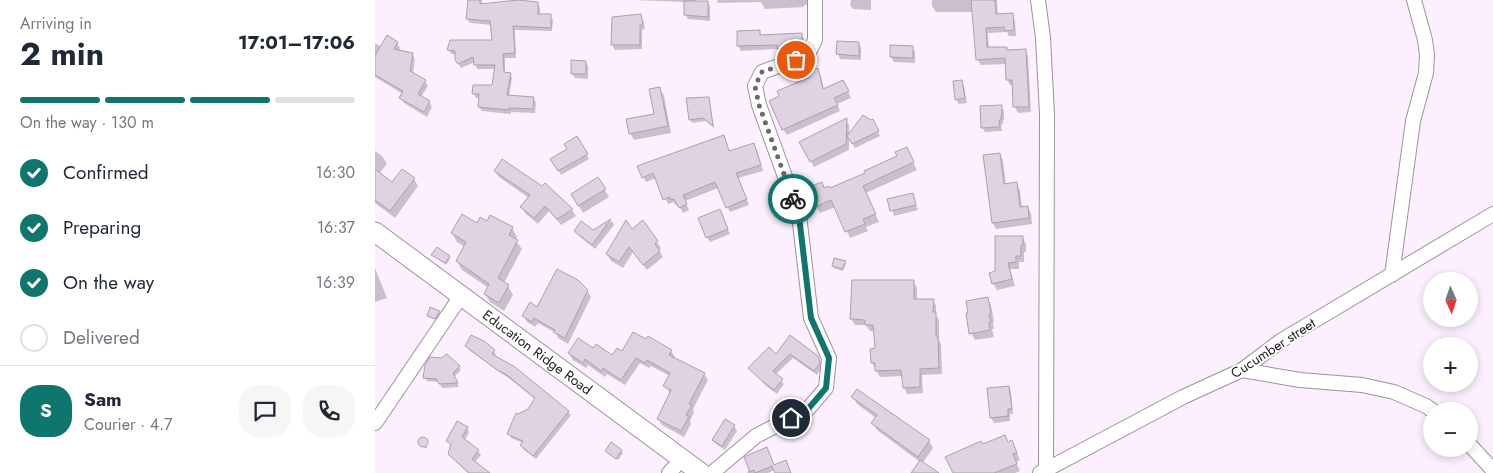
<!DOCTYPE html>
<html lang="en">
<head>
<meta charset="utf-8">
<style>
  :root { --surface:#fff; --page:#f6f6f7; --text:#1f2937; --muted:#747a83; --line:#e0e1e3; --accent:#0f766e }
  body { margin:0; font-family:Jost,sans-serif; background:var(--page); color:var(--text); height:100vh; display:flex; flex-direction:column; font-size:19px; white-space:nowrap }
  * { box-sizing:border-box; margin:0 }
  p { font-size:16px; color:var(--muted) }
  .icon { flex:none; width:28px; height:28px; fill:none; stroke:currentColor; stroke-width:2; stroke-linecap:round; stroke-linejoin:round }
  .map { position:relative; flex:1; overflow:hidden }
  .sheet { display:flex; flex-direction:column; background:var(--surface); width:375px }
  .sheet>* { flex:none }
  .needle { width:32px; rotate:177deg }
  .fabs { position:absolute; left:1048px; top:272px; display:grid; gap:10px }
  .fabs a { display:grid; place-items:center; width:55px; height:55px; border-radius:50%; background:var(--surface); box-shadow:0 2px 8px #0003; font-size:25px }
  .pin { position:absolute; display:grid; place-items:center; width:42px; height:42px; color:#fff; margin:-21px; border:2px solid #fff; border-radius:50%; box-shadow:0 1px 5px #0007 }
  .courier { position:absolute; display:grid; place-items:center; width:50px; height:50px; margin:-25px; border:4px solid #0f766e; border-radius:50%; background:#fff; color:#222; box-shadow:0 1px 6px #0007 }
  .headline em { font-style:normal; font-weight:700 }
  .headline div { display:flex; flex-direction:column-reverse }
  .headline { display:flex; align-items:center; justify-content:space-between; height:85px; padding:0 20px }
  h1 { font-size:32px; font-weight:700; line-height:38px }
  .bar { display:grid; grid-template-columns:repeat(4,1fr); gap:8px 5px; align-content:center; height:60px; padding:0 20px }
  .bar i { height:6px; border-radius:4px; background:var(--line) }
  .bar .on { background:var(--accent) }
  .bar p { grid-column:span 4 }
  .line { display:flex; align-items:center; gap:12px; padding:0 20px; border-top:1px solid var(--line) }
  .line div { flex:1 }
  .round { display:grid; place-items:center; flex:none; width:52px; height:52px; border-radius:20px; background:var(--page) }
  ol { padding:0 20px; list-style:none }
  li { display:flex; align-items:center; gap:15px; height:55px }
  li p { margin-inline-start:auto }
  li .icon { padding:5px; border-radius:50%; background:var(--accent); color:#fff; stroke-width:4 }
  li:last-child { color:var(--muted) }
  li i { width:28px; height:28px; border:2px solid var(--line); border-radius:50% }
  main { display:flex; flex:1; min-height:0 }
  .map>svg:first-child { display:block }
  .shadow { fill:#0003 }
  .building { fill:#e0d2e3; stroke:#ad9faf }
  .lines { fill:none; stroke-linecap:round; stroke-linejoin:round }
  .street-casing { stroke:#9f91a1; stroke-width:16 }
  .secondary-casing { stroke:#9f91a1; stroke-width:21 }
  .street { stroke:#fff; stroke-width:14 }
  .secondary { stroke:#fff; stroke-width:19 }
  .done { stroke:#6f6770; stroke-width:5; stroke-dasharray:0 9 }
  .route { stroke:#0f766e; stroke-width:6 }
  .labels { text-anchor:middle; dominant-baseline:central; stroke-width:4; stroke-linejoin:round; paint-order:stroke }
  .street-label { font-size:14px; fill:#231d23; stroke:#fff }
</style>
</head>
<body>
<main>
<section class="sheet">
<div class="headline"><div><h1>2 min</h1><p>Arriving in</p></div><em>17:01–17:06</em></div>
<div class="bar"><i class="on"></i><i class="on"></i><i class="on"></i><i></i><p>On the way · 130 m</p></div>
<ol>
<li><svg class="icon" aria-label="check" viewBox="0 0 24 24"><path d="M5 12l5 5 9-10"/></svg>Confirmed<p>16:30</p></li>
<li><svg class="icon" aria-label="check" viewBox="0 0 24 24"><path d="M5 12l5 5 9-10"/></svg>Preparing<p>16:37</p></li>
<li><svg class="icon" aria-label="check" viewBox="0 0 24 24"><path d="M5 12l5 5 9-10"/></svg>On the way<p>16:39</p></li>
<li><i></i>Delivered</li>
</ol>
<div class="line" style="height:90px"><b class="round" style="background:var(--accent);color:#fff">S</b><div><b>Sam</b><p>Courier · 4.7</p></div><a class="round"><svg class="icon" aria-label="chat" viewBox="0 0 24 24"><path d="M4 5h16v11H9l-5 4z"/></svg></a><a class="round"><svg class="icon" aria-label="phone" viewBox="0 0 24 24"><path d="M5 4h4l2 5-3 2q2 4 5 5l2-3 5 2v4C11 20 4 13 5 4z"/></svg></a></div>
</section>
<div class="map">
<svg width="1118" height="473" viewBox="0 0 1118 473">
  <rect width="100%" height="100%" fill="#fcf0fe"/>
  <path class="shadow" d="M94 0H107V6L163 3 165 8V15L175 16 178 20 177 31 140 30 141 58H130V73L135 74 137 78 134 97 158 98 161 103 160 113 136 112V114L107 111 104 107 105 98H101L99 94 118 86 120 69H102L100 62 86 68 81 60V55L76 54 74 49 118 41 117 25 95 23 92 19Z
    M259 0H321V2H333L335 7V21L313 19 310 14V2Z
    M342 0H433V5H429V7L390 9 386 2 343 3Z
    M476 0H496V10L478 9 475 5Z
    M557 0H622L623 15H637L640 20 641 36H634L632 32 613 33 614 49 631 48 633 51 650 50 653 56 656 112 643 113 640 107 638 85H635L632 79 631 64 606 65 602 59 598 12H561L557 6Z
    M266 15 268 20 270 29 267 30V49L240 50 237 45Z
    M384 31 387 36 426 34 429 39 428 53 406 54 403 49 366 51 363 46Z
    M0 43 7 47 22 43 25 48 24 51 37 54 40 59 38 74 50 81 53 86 46 97 54 102 57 107 52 117 29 103 26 98 28 94 0 77Z
    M484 44 486 48V60L465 59 463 54Z
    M517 47H537L540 52V63L519 62 516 57Z
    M210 62 213 66V79L200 78 197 74Z
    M442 70 446 76 449 90 471 87 476 98 462 104 465 111 412 135 408 129Z
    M586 82 589 86 592 103 584 104 581 99Z
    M285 89 289 96 296 133 259 140 255 133 280 115Z
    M333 98 335 102 339 128 331 121 317 123 315 119Z
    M626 107 629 111V120H628V124L626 125 627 131 610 132 607 127Z
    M471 120 474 125V135L498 121 505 136 480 148 474 137V150L439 167 436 161Z
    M348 136 355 152 378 145 382 150 388 171 363 178 374 205 355 212 343 188 310 201 314 210 308 213 303 204 300 205 299 202 293 204 281 178 271 182 268 177Z
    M202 138 214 159 186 175 177 159 194 149Z
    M0 151 7 156 12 164 4 174 18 184 39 179 43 186 20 218 0 203Z
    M625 154 628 161 631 185 641 184 645 190 647 208 652 207 656 213 657 224 621 229 618 223Z
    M535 156 542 170 491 193 504 222 491 227 493 231 475 238 461 207 445 213 441 206 449 189H455L492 174 523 157Z
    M120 171 168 187 170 185 197 210 201 216 186 225 174 211 163 224 150 213 147 207 154 198 124 177Z
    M223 178 234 197 208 213 197 194Z
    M537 194 543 210 519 216 514 200Z
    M347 215 355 234 335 242 332 237Z
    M237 221 239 225 220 249 203 235 200 231 218 232Z
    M268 221 286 248 284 250 288 257 272 270 258 252 248 268 236 261 232 254Z
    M113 222 137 228 142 237 140 240 147 249 129 283 133 286 138 295 129 311 115 302 110 294 114 288 87 270 82 261 90 247 82 242 77 233Z
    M647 237 651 244V252H649V262H644V269H635L640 286 622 290 618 283Z
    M58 255 74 257 75 259 71 265Z
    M470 262 471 264 468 271 459 268 458 266Z
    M0 268 12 298 0 302Z
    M539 282 542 288V300H558L561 306V315L564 320V340L566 344 567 374 547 375 548 393 532 394 529 387 528 376 505 377 497 363 501 350 500 331H495L491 325H480L476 319Z
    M212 291 216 297 193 344 183 338 181 333 163 323 160 327 152 322 149 316 163 308Z
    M612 298 616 305 619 321H618L619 329H617L619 337 600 340 596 333Z
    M56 308 66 314 61 320 53 315Z
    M415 337 442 357 447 365 446 368 442 375 418 358 400 375 409 384 402 394 391 386 375 368 401 356Z
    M272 340 296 351 300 357 299 358 329 374 333 380 318 409 319 412 315 421 316 424 309 437 287 425 283 419 295 393 290 386 295 376 276 366 274 368 265 363 250 385 232 374 230 377 213 365 211 368 198 360 194 354 219 349 238 357Z
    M92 346 119 351 121 355 119 357 193 412 196 415 161 459 148 449 146 445 148 443 136 438 134 434 161 400 135 379 126 373 94 350Z
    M84 367 86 370 79 377 84 387 67 388 64 382 52 381 50 377Z
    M634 387 636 392 638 414H635V421L619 423 616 418 613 389Z
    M483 391 554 441 558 448 547 464 560 473H538L545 462 502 430 498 423 501 418 482 404 478 397Z
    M359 426 362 431 350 450 341 444 339 440Z
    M92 428 94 432 90 440 103 451 106 455 100 462 113 473H93L77 458 75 454 77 446 73 441Z
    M50 439 52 442V448H50L45 445V441Z
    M637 442 645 460 641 462 645 471 640 473H579L607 446Z
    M246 451 248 453 243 460 232 453Z
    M371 458 399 466 416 473H401L400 470 393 473H372L375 467Z"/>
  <path class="building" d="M93 0H105V4L143 0 163 2V14H176V28L138 26 140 53 128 54 129 72 136 73 132 95 159 97 158 109 134 108V110L103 107 104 94H97L98 85H117L120 65H99L98 57 83 64 80 60V51L72 50 75 40H117L115 21 91 19Z
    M596 0H620L621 14 638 13 639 30 630 31 629 27 611 28 612 47H632V50L651 49 654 107H638L637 80H631L630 58 601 60Z
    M309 1H333V17L309 15Z
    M266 14 268 25H265V45H236L237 17Z
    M385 30V35L427 33V46L426 48 402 49V45L362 46V31Z
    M12 35 23 42 19 49 38 53 35 71 51 80 43 94 55 101 49 112 24 98 28 91 0 75V56Z
    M462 41 484 42V56L461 54Z
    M515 45 538 46V58L515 57Z
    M196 60 211 61V74H196Z
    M443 68 448 89 468 80 474 91 459 98 463 105 407 130 394 101 404 96 402 91 435 77 434 71Z
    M587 80 590 98 580 100 578 81Z
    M285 87 293 126 254 134 251 119 279 114 274 89Z
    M334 97 338 126 328 118 314 120 311 98Z
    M627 105V115H626V120H624L625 127 606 128 605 106Z
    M488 115 496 120 498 119 504 131 477 144 472 136Z
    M472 118 471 144 435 162 424 142Z
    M349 135 354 151 379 143 386 165 361 173 372 199 351 208 340 182 308 195 312 204 304 208 299 199 296 200 295 197 288 200 278 173 267 178 262 166Z
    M202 136 213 154 183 171 175 159 192 149 189 144Z
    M532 147 539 162 488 186 501 214 488 219 490 224 470 232 456 200 440 207 432 188 447 182 449 188 454 186 455 188 490 173 489 171 522 156 520 152Z
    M625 153 629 184 642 182 645 207 653 206 654 218 617 223 608 155Z
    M127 159 167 186 170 183 198 209 182 219 170 206 159 218 145 207 155 195 119 171Z
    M0 169 17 182 27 169 40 178 15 211 0 200Z
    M223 177 231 189 203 206 196 194Z
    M538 193 541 205 515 211 512 199Z
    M345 209 353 229 331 238 323 218Z
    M87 214 102 223 105 217 112 221 115 215 138 227 134 235 143 240 123 278 134 285 124 303 109 294 114 284 81 261 91 242 76 233Z
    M236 219 217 245 199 231 206 221 218 230Z
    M251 220 257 229 268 220 283 241 280 244 285 251 268 265 254 247 244 262 231 254Z
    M620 236H648V245H646V256H641V262L633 263 637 279 617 284 614 273 620 271Z
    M62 247 75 256 70 263 56 255Z
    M459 258 471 261 467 269 457 266Z
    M182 269 203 280 213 290 190 338 178 332 180 330 159 318 157 322 147 316 155 302 162 307Z
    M477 280H539V299H559L558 312H561V336H563L564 368 545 369V387L528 388 526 370 500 371V363H496L495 349 500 348 498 325H490V320L475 319Z
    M613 297 616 314H614L616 322H614L615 330 594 334 591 313H593L591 301Z
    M55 307 65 311 60 319 52 316Z
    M258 332 271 339 273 336 297 350 294 355 330 373 314 404 317 405 311 415 314 417 306 431 282 419 296 390 288 386 295 373 272 360 270 363 261 358 246 380 228 368 226 371 210 359 208 363 193 353 203 338 218 348 221 344 237 355 242 348 247 351Z
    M96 335 109 341 120 350 117 354 140 367 194 411 158 456 145 445 148 441 132 434 141 413 143 414 153 409 160 398 132 375 122 370 90 346Z
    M415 335 443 356 445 363 439 371 415 354 398 371 408 379 399 390 387 381 373 368 394 347 401 354Z
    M72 354 85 366 78 373 83 383 64 384 62 379 48 378 50 365 55 357 66 358Z
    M634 386 637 409H633V416L615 418 612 388Z
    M482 389 555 440 543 457 496 423 502 415 476 397Z
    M350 419 360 425 347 446 337 440Z
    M82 421 93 427 87 437 104 450 97 459 115 473H94L73 454 76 444 71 441Z
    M630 435 633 442 637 440 642 453 638 454 642 464 619 473H578L570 457 606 441 608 444Z
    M43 442a5 5 0 1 1 10 0a5 5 0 1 1-10 0Z
    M236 442 247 450 241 459 230 451Z
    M392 447 399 465 411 460 416 473H400L397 466 380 473 379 470 375 472 369 457Z
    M545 460 564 473H536Z"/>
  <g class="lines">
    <g class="street-casing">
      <path id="street" d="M663 0 668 38 672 114 671 470
        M1017 275 1038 121 1051 73 1052 55 1050 40 1039 0
        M867 370 925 380 987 385 1019 392 1051 406 1058 411
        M0 423 86 296
        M1094 444 1118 470
        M294 473 307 459
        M337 473 381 436 433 409 451 388 454 358 436 318 424 215 384 105 380 86 387 72 432 56 440 40V0
        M665 473 808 397 867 370 907 340 1118 214"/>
    </g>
    <g class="secondary-casing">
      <g id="secondary">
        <path id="s1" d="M0 232 326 473"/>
      </g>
    </g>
    <use href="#street" class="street"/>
    <use href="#secondary" class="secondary"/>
  </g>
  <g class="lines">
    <path class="done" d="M418 199 384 105 380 86 387 72 421 60"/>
    <path class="route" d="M416 418 433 409 451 388 454 358 436 318 424 216 418 199"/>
  </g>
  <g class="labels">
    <g class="street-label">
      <text transform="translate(898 348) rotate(-33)">Cucumber street</text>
      <text stroke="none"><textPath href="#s1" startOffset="202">Education Ridge Road</textPath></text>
    </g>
  </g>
</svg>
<div class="fabs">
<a><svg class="needle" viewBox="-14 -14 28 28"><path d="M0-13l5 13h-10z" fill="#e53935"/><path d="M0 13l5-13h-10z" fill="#747a83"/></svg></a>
<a>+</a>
<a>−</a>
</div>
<div class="pin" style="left:421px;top:60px;background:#ea580c"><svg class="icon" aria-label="bag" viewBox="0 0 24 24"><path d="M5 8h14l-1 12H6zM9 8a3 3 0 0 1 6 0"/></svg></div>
<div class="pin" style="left:416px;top:418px;background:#1f2937"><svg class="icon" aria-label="home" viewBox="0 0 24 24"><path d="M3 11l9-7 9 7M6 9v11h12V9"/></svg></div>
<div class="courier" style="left:418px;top:199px"><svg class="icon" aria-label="bike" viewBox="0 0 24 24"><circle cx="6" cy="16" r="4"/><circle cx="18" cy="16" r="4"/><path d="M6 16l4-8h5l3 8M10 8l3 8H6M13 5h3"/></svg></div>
</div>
</main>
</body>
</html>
